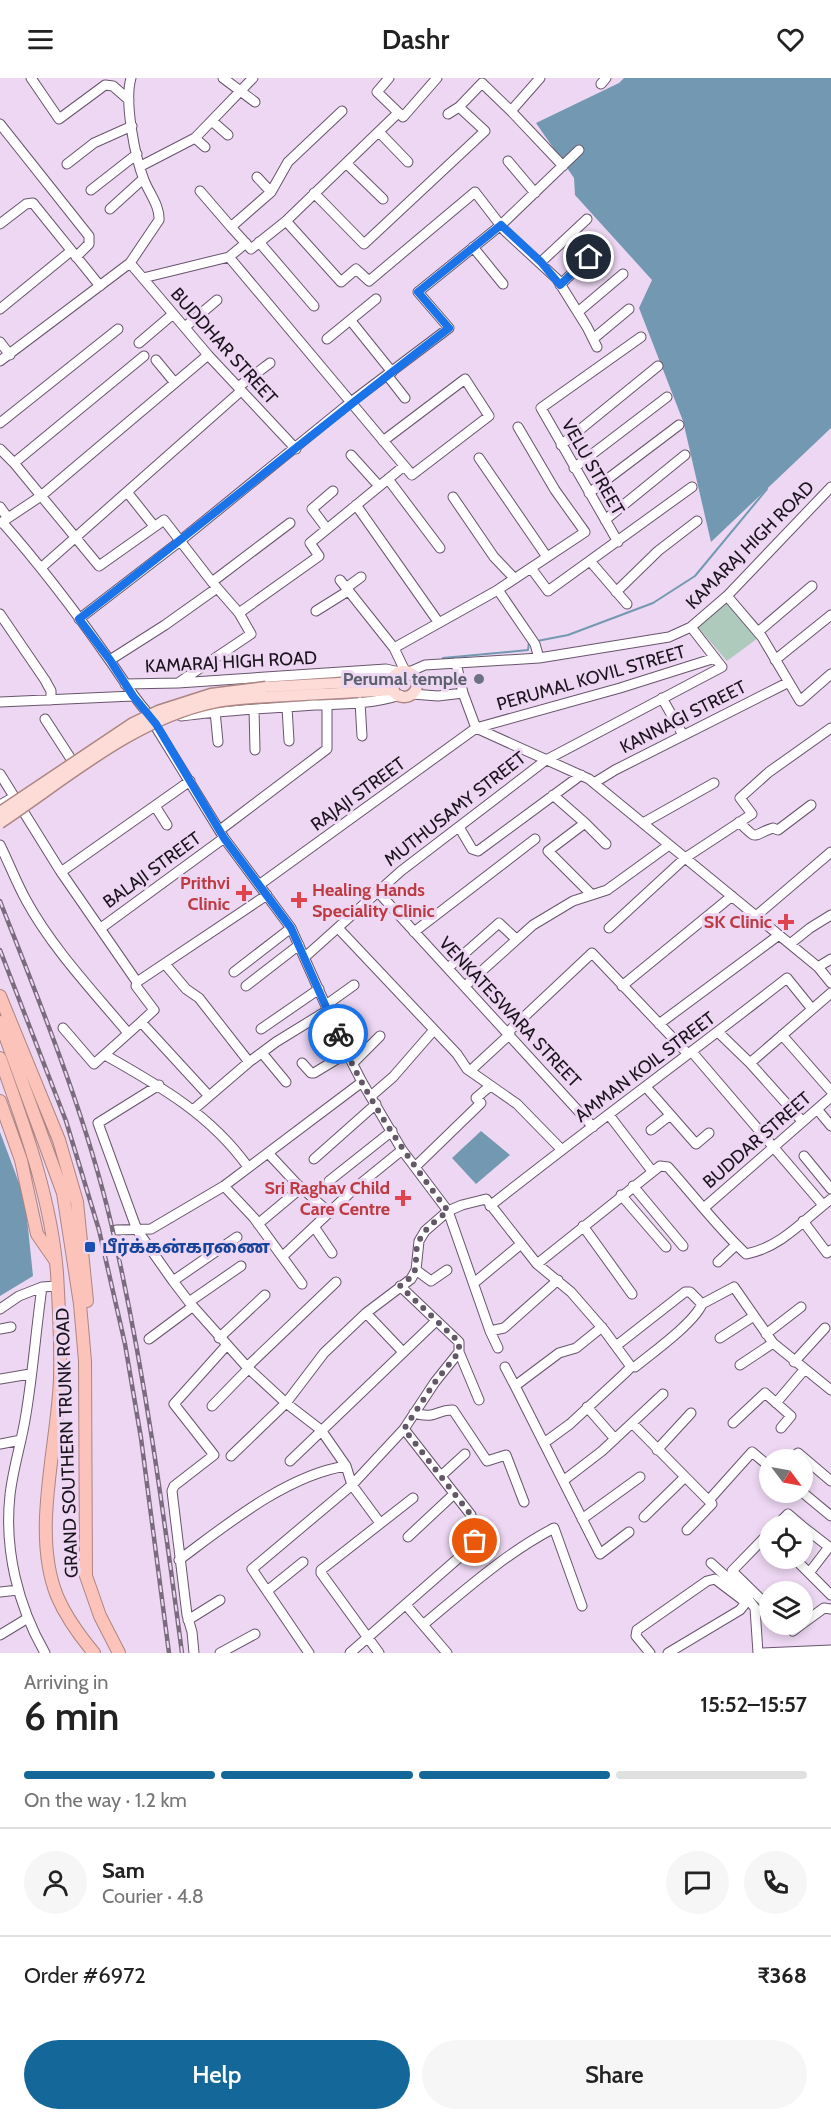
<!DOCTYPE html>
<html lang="en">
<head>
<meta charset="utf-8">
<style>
  :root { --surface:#fff; --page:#f6f6f6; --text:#222; --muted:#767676; --line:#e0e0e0; --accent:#146899 }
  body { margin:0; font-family:Cabin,"Noto Sans Tamil",sans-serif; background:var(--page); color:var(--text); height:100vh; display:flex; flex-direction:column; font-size:22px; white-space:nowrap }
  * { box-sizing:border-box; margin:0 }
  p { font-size:20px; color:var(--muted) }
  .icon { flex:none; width:33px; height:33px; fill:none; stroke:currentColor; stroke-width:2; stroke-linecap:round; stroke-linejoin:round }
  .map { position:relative; height:1575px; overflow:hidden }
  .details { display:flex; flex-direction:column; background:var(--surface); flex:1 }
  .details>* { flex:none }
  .needle { width:39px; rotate:122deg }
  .buttons { position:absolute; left:759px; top:1371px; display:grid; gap:12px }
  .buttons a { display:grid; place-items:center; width:54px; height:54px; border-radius:50%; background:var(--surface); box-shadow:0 3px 9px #0003; font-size:30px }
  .pin { position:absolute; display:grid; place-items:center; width:51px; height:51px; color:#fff; margin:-26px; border:3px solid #fff; border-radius:50%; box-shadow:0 2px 6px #0007 }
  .courier { position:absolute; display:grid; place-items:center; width:60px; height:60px; margin:-30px; border:4px solid #1a73e8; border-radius:50%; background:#fff; color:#222; box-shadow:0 2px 8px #0007 }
  .headline em { font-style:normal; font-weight:600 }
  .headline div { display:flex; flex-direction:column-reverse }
  .headline { display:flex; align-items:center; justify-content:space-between; height:102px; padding:0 24px }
  h1 { font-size:39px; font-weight:600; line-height:45px }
  .bar { display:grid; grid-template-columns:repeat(4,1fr); gap:9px 6px; align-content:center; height:72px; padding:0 24px }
  .bar i { height:8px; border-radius:4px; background:var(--line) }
  .bar .active { background:var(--accent) }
  .bar p { grid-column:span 4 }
  .line { display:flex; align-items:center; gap:15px; padding:0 24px; border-top:2px solid var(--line) }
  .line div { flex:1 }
  .round { display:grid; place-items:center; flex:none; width:63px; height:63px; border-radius:32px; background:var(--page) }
  .cta { display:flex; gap:12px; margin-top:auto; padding:12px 24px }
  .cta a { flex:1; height:69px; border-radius:36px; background:var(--accent); color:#fff; font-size:24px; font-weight:600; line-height:69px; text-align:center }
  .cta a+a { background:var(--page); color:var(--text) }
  header { display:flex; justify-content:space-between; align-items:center; height:78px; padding:0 24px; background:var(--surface); font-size:27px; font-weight:600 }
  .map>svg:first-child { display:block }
  .green { fill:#adcabc }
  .water { fill:#7399b2 }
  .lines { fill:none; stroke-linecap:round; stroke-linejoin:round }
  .stream { stroke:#7399b2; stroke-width:2 }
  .minor-casing { stroke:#68556c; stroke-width:11 }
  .major-casing { stroke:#ad8583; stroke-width:13 }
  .highway-casing { stroke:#ad8583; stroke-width:14 }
  .minor { stroke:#fff; stroke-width:9 }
  .major { stroke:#fddbd6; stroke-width:10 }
  .highway { stroke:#fbc3ba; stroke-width:12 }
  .rail-casing { stroke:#7a6c7e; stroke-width:4.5 }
  .rail { stroke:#edd7f2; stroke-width:2; stroke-dasharray:7; stroke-linecap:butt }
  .major-bridge-casing { stroke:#ad8583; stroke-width:13; stroke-linecap:butt }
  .major-bridge { stroke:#fddbd6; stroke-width:10 }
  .done { stroke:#645868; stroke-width:6; stroke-dasharray:0 10.8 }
  .route { stroke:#1a73e8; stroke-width:8 }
  .worship-dot { fill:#6b7280; stroke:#edd7f2; stroke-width:2 }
  .health-dot { fill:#e0444e; stroke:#edd7f2; stroke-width:2 }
  .transit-dot { fill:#1a4fb4; stroke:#edd7f2; stroke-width:2 }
  .labels { text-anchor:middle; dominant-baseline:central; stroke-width:6; stroke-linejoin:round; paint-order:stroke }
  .street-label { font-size:18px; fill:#1b131d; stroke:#edd7f2 }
  .worship-label { font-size:18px; font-weight:bold; fill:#5b616d; stroke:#edd7f2; text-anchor:end }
  .health-label { font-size:18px; font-weight:bold; fill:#be3a42; stroke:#edd7f2; text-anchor:end }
  .transit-label { font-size:18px; font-weight:bold; fill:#164399; stroke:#edd7f2; text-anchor:start }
</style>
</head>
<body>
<header><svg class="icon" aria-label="menu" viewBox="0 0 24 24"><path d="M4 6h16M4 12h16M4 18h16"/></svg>Dashr<svg class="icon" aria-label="heart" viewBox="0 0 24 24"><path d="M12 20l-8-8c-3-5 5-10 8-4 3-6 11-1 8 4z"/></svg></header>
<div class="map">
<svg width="831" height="1575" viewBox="0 0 831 1575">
  <rect width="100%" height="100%" fill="#edd7f2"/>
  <path class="green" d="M725 522 758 560 727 583 696 547Z"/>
  <path class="water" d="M624 0H831V350L711 464 683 343 639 230 652 202 575 117 574 100 536 45 619 5Z
    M481 1053 510 1077 476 1106 452 1080Z
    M0 1054 25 1121 33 1198 0 1218Z"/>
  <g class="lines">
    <path class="stream" d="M537 563 568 557 653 525 695 498 767 411
      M444 584 443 580 528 572 529 564H531
      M343 599 368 597
      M212 611 257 605
      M163 626 195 616"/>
    <g class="minor-casing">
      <path id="minor" d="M31 0 59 41 105 7 113 8 129 22
        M223 0 255 24
        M389 0 377 14 403 39 437 0
        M601 6 606 0
        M342 33 288 84 271 114 231 149 251 171 286 143 398 35
        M511 33 563 88
        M448 36 459 29 482 5 511 33 540 0
        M212 43 228 57
        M0 46 89 158V166L76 179
        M379 54 408 84
        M195 60 205 69
        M508 83 535 115
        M346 85 383 121
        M67 86 94 65 132 48
        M141 88 195 60 253 0
        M257 99 271 114
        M91 112 137 76
        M200 113 231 149
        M314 115 364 166 485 53 459 29
        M110 131 143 101
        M286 143 341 204 356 191 369 203 475 114 505 153 557 201 587 249 597 269
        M0 146 26 126 33 125 100 208
        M259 164 314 228
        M473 169 503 206
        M229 179 412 397 489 338 465 301 383 363
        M541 184 587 141
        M130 185 208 277 296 371
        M143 200 229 179 246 165
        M560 207 603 165
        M0 231 71 173
        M578 234 623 196
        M351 243 392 294
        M185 249 217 222
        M327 261 376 221
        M593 261 629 231
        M0 264 10 277
        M139 265 173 236
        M156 282 175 305
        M0 283 130 185 159 142C160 128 149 115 144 102 135 79 124 24 131 0
        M387 297 405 320
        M238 309 270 285
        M0 345 118 251
        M561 367 658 288
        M0 371 14 385 99 488 164 442 212 504 239 535 251 556 178 605
        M351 377 379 408
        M479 380 547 479
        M14 385 144 278
        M574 390 667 319
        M388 401 440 470
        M127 414 154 448
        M589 415 679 347
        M453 419 494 479 514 500
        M356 427 439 545
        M0 429 8 440
        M605 442 685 377
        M2 444 41 418 208 277
        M0 445 2 444C40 487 75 533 108 580 121 598 131 616 146 633L224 760 291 850 347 975 362 1004 402 1072 448 1133 462 1127 486 1121 537 1186 571 1214 604 1252 629 1286 630 1290 624 1296 570 1346 544 1365
        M327 451 312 431 333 413
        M618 464 541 330 641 259
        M590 483 627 526
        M42 489 241 313
        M531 490 548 513 692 409
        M340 502 394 570 405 593
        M212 504 290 445
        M346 510 361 499
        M498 512 535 566 539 580
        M616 514 658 473 697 443
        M727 518 762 559 800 623 831 596
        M316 533 348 513
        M239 535 319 478 310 465 404 388
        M0 536 45 602 51 613V622
        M79 541 175 467 351 324 449 250 418 214 501 147 579 72
        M758 554 812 508
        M394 570 496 513 585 454 555 412 518 349
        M110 582 165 547 217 510
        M775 582 831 537
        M456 585 463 615 476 650 589 701 818 889 831 905
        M409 594 425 587 539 580 669 559 691 549 727 518 831 409
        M125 606 178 605 386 591 399 594
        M412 616 438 618 463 615
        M662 620 683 657
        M0 624 133 618
        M360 624 362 658
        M287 629 289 663
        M254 631 255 672
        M215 633 218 664
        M181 638C226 632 271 630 316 627 344 626 373 626 400 617
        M45 641 71 681
        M0 696 61 794 137 904 136 908 154 932 141 944
        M594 705 615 692 787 605
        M553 717 585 745 548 773 591 816
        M0 727 14 719
        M155 728 167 747
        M739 744C759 764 751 757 773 750L778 752 811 727
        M585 745 606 766
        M643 745 714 705
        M459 749 472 771 478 773 581 697
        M220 752 327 671V627
        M0 767C9 785 16 804 26 822 52 870 93 913 128 955
        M61 794 190 703
        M259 807 476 650 620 610 715 580
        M378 814 593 1049
        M756 838 831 774
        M101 850 224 760
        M338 850 457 976 467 991 517 1026 561 1071
        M609 850 685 780 752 736 740 720 769 694 831 650
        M414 854 535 761
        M790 866 810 850 831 837
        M305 879 401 793 546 682 722 589 691 549
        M165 886 186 911 199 920 249 984
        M818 889 831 881
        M448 890 499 845 516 861
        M234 894 291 850
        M137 904 267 817
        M246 908 299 867
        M465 908 533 847 573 823 607 812 669 767
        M622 908 732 818
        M326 927 354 907
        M659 946 779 857
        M63 950 94 986 141 944 209 1018
        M261 951 319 911
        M508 954 592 875 688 976
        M718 954 750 985
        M782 957 831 1013
        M692 974 823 1127
        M262 975 286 1004
        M105 977C160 1008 211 1037 248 1089
        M302 985 311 995H314L347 975
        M353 985 380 958
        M470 993 510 956
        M159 1007 98 1045 137 1152 173 1203 189 1224 247 1289 286 1325 321 1352 346 1388 352 1407 380 1445
        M646 1009 696 1066 709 1055
        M371 1018 393 999 433 953
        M817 1031 831 1048
        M193 1032 249 984 276 964 328 932
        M609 1037 652 1093
        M802 1043 750 985 831 915
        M651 1052 669 1038
        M268 1075 296 1105 330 1135
        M804 1078 831 1111
        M314 1081 376 1026
        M415 1089 481 1025 476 1020 490 1008
        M329 1103 392 1053
        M224 1108 254 1140 302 1206
        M633 1108 683 1168
        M621 1117 666 1169
        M490 1128C588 1050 689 977 787 900L812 931
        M705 1129 831 1019
        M803 1143 827 1175 831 1172
        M258 1146 301 1110
        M583 1148 632 1216
        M315 1150 332 1175
        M116 1152 151 1151 224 1108 362 1004
        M283 1178 354 1111 402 1072
        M718 1184 736 1167
        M537 1186 660 1088 668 1089C694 1118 718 1150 746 1176 780 1170 805 1141 831 1121
        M416 1192 431 1203 447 1192
        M173 1203 237 1159
        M474 1205 521 1166
        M189 1224 241 1188
        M0 1231 19 1218 42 1209
        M366 1235 403 1274
        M602 1249 576 1270 559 1275 515 1308 600 1476 629 1454
        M0 1251 11 1249
        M490 1253 498 1270
        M766 1256 801 1229
        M219 1260 265 1217
        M720 1260 754 1238
        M149 1261 192 1229
        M616 1268 685 1214H690L702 1226 734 1209 773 1265 831 1312
        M459 1274 479 1322
        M794 1284 825 1250
        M740 1287 773 1265
        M247 1289 336 1204
        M505 1289 515 1308
        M635 1289C652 1275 694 1245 702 1226
        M0 1301 30 1296
        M776 1325 804 1292
        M212 1328 248 1291
        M587 1329 615 1361
        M414 1335C437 1342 437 1331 453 1332L487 1383 506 1377 524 1424
        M632 1345 712 1426 687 1452
        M733 1345 765 1315 791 1338 781 1350
        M0 1366 21 1362
        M657 1372 691 1335
        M798 1375 831 1403
        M231 1378 286 1325 324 1275 366 1235 411 1201 416 1192 419 1163 425 1153 448 1133 490 1253 504 1250 558 1202
        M290 1383 435 1244
        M441 1398 465 1376
        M563 1403 602 1373 663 1316
        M802 1414 831 1438
        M709 1422 752 1374 770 1389
        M644 1439 684 1400
        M582 1441 640 1399
        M776 1448 788 1436 802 1448
        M802 1448 829 1469 809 1495
        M770 1454 732 1493 770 1530
        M408 1459 454 1416
        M794 1480 831 1517
        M179 1482C226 1447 287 1397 346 1388
        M711 1485 741 1512 755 1530 758 1575
        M267 1513 303 1484
        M0 1514 18 1512
        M406 1527 447 1575
        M188 1542 220 1522
        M424 1546C465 1512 506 1475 554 1450L582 1528
        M786 1546 793 1553 802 1546
        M802 1546 824 1530 831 1531
        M0 1557 28 1540
        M45 1575C18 1528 4 1472 10 1417 13 1390 22 1363 26 1336 33 1294 36 1251 42 1209L57 1208
        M194 1575 192 1554 187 1537 172 1413 174 1408 214 1377 174 1326 226 1268
        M220 1575 255 1556
        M309 1575 252 1491 352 1407 404 1351 435 1304 459 1274V1264L400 1208
        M350 1575 471 1469 475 1463 466 1453 471 1446V1437L404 1351
        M379 1575 321 1495V1492L413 1420
        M650 1575 636 1558 637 1552 707 1503 715 1501 744 1523 749 1522
        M668 1575 740 1532 744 1527V1523
        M762 1575 831 1572"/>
    </g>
    <g class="major-casing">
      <path id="major" d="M391 606a13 13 0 1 1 26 0a13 13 0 1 1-26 0Z
        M266 609 392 602
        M268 619 394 612"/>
    </g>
    <g class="highway-casing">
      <path id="highway" d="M0 918 59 1062 77 1124 87 1223
        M0 944 63 1115 80 1226 85 1283 86 1498 100 1538 119 1575
        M0 980C25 1050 51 1120 57 1195 59 1230 61 1266 60 1300 58 1367 31 1454 57 1518 66 1539 79 1557 94 1575
        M0 1023 21 1082 37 1156 55 1182"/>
    </g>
    <use href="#minor" class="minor"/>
    <use href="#major" class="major"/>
    <use href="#highway" class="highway"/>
    <g class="rail-casing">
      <path id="rail" d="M0 823C41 928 85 1035 111 1145 144 1287 163 1431 182 1575
        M0 872 66 1043 99 1152 125 1266 141 1360 169 1575"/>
    </g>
    <use href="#rail" class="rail"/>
    <g class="major-bridge-casing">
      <path id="major-bridge" d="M0 734 133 645 158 633 211 616 266 609
        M0 745C66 701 133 642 212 625 230 621 249 620 268 619"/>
    </g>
    <use href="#major-bridge" class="major-bridge"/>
  </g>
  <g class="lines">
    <path class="done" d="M338 956C366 1020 406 1078 448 1133 438 1141 425 1150 420 1161 409 1184 427 1189 400 1208L459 1264V1274L435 1304 404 1351 471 1437V1446L466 1453 475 1463"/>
    <path class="route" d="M338 956 291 850 224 760 156 646 133 618 110 582 79 541C204 445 325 345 449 250L418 214 501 147 541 184 560 207 589 179"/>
  </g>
  <circle class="worship-dot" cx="479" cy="601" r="6"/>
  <g class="health-dot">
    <path d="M241 806h6v6h6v6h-6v6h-6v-6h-6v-6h6z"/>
    <path d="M296 813h6v6h6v6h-6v6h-6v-6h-6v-6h6z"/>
    <path d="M783 835h6v6h6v6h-6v6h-6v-6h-6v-6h6z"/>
    <path d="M400 1111h6v6h6v6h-6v6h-6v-6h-6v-6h6z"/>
  </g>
  <rect class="transit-dot" x="84" y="1163" width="12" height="12" rx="3"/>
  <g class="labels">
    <g class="street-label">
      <text transform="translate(224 268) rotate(48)">BUDDHAR STREET</text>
      <text transform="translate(593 389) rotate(60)">VELU STREET</text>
      <text transform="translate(750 467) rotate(-45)">KAMARAJ HIGH ROAD</text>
      <text transform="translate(231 584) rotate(-3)">KAMARAJ HIGH ROAD</text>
      <text transform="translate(591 600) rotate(-16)">PERUMAL KOVIL STREET</text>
      <text transform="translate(683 639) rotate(-27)">KANNAGI STREET</text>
      <text transform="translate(358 716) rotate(-36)">RAJAJI STREET</text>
      <text transform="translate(455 731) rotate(-38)">MUTHUSAMY STREET</text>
      <text transform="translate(152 792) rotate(-36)">BALAJI STREET</text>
      <text transform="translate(510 934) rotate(47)">VENKATESWARA STREET</text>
      <text transform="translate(645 989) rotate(-37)">AMMAN KOIL STREET</text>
      <text transform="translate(757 1062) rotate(-41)">BUDDAR STREET</text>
      <text transform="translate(67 1365) rotate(-92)">GRAND SOUTHERN TRUNK ROAD</text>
    </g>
    <g class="worship-label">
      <text x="467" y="601">Perumal temple</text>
    </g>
    <g class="health-label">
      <text x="230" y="805">Prithvi<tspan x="230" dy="21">Clinic</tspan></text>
      <text x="312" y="812" text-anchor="start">Healing Hands<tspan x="312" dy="21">Speciality Clinic</tspan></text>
      <text x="772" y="844">SK Clinic</text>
      <text x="390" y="1110">Sri Raghav Child<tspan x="390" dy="21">Care Centre</tspan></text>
    </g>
    <g class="transit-label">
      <text x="102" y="1169">பீர்க்கன்கரணை</text>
    </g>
  </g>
</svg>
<div class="buttons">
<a><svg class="needle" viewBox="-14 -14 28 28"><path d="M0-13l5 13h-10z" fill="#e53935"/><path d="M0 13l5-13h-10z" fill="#767676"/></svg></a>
<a><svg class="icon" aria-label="locate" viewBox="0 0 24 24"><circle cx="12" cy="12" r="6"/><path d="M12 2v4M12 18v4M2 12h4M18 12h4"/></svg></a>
<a><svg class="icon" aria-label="layers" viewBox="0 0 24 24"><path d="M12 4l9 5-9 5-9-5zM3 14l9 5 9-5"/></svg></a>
</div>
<div class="pin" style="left:475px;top:1463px;background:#ea580c"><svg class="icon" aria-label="bag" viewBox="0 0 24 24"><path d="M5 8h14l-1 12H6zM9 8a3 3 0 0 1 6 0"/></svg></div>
<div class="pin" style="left:589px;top:179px;background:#1f2937"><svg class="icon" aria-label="home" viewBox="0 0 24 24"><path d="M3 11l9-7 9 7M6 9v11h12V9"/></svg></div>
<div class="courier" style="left:338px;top:956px"><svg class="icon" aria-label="bike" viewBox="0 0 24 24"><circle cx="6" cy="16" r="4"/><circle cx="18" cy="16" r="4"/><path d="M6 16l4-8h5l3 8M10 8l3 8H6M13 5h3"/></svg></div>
</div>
<section class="details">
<div class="headline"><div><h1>6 min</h1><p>Arriving in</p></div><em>15:52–15:57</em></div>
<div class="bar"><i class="active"></i><i class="active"></i><i class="active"></i><i></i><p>On the way · 1.2 km</p></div>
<div class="line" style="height:108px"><a class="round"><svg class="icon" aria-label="person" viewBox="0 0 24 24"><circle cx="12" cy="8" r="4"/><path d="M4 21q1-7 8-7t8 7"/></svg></a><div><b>Sam</b><p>Courier · 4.8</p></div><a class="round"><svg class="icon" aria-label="chat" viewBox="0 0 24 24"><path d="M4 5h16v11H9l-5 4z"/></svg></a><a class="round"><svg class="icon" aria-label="phone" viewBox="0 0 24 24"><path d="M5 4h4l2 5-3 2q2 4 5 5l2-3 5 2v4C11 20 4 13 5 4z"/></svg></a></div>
<div class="line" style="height:78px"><div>Order #6972</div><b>₹368</b></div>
<div class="cta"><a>Help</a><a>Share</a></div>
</section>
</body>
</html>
